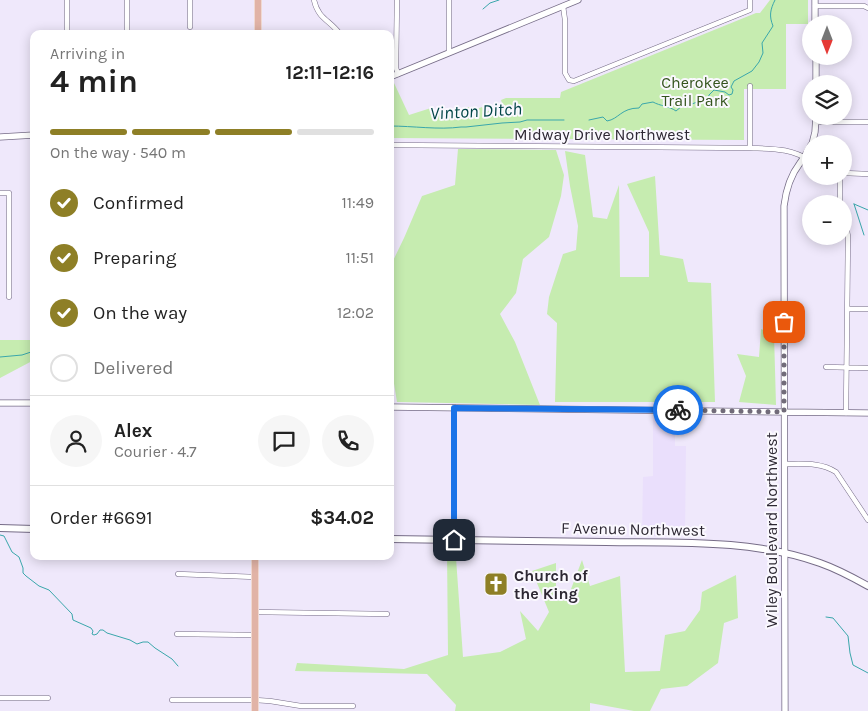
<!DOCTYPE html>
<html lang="en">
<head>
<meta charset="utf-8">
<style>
  :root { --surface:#fff; --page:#f6f6f6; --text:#222; --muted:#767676; --line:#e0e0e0; --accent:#8e7f26 }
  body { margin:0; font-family:Karla,sans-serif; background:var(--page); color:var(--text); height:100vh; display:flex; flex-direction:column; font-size:19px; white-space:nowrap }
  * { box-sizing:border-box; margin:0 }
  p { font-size:16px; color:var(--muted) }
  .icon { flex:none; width:28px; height:28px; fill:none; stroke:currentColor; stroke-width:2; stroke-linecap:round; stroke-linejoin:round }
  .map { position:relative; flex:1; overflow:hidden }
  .details { position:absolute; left:30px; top:30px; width:364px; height:530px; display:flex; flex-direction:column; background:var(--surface); border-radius:10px; box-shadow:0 2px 12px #0003 }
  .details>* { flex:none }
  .needle { width:32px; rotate:180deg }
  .buttons { position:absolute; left:802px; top:15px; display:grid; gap:10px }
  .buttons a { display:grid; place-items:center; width:50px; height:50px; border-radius:50%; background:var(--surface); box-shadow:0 2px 12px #0003; font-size:25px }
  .pin { position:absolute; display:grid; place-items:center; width:42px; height:42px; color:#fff; margin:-21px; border-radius:10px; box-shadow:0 2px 8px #0006 }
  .courier { position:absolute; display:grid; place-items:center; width:50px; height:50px; margin:-25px; border:4px solid #1a73e8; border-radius:50%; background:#fff; color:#222; box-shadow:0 1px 6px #0007 }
  .summary em { font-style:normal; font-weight:700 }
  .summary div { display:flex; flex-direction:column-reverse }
  .summary { display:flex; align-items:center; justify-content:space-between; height:85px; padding:0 20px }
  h1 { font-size:32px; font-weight:700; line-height:38px }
  .bar { display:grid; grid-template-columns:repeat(4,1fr); gap:8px 5px; align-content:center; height:60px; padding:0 20px }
  .bar i { height:6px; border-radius:4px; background:var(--line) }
  .bar .active { background:var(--accent) }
  .bar p { grid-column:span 4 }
  .line { display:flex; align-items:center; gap:12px; padding:0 20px; border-top:1px solid var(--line) }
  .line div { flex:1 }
  .round { display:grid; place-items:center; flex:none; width:52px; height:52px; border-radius:26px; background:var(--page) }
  ol { padding:0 20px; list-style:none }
  li { display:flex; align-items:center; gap:15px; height:55px }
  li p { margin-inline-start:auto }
  li .icon { padding:5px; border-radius:50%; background:var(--accent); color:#fff; stroke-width:4 }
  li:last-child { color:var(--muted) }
  li i { width:28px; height:28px; border:2px solid var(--line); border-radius:50% }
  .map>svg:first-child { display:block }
  .built { fill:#eadffc }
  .green { fill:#c6ecb0 }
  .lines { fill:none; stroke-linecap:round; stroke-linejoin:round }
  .stream { stroke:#3aa7ab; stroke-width:1 }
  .minor-casing { stroke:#766c87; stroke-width:5.5 }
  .tertiary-casing { stroke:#766c87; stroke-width:7 }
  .secondary-casing { stroke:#766c87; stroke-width:8 }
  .primary-casing { stroke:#fff; stroke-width:8 }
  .minor { stroke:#fff; stroke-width:4.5 }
  .tertiary { stroke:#fff; stroke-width:5.5 }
  .secondary { stroke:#fff; stroke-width:6 }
  .primary { stroke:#e1b3a6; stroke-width:7 }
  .done { stroke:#716b79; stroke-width:5; stroke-dasharray:0 9 }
  .route { stroke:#1a73e8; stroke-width:6 }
  .labels { text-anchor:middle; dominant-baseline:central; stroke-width:4; stroke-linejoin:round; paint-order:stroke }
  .park-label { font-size:16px; fill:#34541d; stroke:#faf8fe }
  .street-label { font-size:16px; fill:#2d2833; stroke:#faf8fe }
  .poi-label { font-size:16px; font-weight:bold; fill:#2d2833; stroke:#faf8fe; text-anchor:start }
  .water-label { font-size:18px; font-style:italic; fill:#004446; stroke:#faf8fe }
</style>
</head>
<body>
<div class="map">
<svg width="868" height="711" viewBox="0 0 868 711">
  <rect width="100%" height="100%" fill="#efe8fb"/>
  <path class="built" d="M653 416H675V446H686L685 536H642L643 477 653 476Z"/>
  <path class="green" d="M770 0H808V24H786V89H744V140L390 138V85L394 83 409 115 431 108 434 115 445 110 446 113 457 109 458 111 469 107 471 111 482 107 485 112 503 106 501 100 506 98H560L561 92 756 13H760Z
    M458 149 556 150 564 175 561 196 549 237 523 259 516 293 500 314 515 342 540 405 397 402 390 359V267L404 238 422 196 455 185Z
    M565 151 585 155 593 217 607 219 619 185 620 277H649V232L627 184 655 176 660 255 683 259 688 282 711 283 715 402H555L557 323 547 314 549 297 563 254 576 250 578 226 570 186Z
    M761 329 774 334 776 405 739 402 746 376 737 354 759 357Z
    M0 340H34V360L0 378Z
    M447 550 456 558 463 657 500 652 526 639 520 611 538 631 549 612 532 571 556 563V590L568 597 582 560 590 586 620 576 625 672 660 671 665 635 685 631 700 610 702 592 736 575 738 618 724 623 718 663 687 686 661 689 650 711H634L590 703V711H455L456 705 427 674 295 671 297 663 404 669 448 655Z"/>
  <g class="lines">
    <path class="stream" d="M483 9 490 3 499 0
      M589 120 603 117 607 121C619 119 621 108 639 108L642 104 653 102C660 106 669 106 676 111L682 106H687L697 102 707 101 709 95 714 90 725 92 729 95 732 94 733 90 731 87 734 81 752 71 759 62 763 53 762 43 773 26C769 16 770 10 775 0
      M390 126C413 126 439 130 461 127H466L502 123 520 122 527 120H564
      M854 204 864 235
      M854 204 868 210
      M0 357 22 355 34 351
      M0 535 4 536 12 552 19 557 23 568V573L26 576 39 586 49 590 72 614 73 620 91 628 93 631 92 634 94 635 97 634 100 630H103L107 633 130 640 137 644 143 642H148L155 648 172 659 178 666
      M826 617 833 618 848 636 850 653 853 665 868 673"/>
    <g class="minor-casing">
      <path id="minor" d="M190 0V27
        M314 0C318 19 330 20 340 34
        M397 0 396 68 398 74
        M449 0V52
        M563 6 565 20V73L569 80 574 81 750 10V0
        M815 6H864L868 8
        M67 34V0
        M127 34V0
        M816 122H868
        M390 145 750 148C774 149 790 148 811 161
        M750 148V86
        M844 173 868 174
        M840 176V204
        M0 193H9V297
        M844 216 848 236 846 413
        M848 309H868
        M826 367 868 368
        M785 464C803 464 821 462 836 472L868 520
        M454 540V407
        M178 574 255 577
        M255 612 387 614
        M177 634 255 635
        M0 698H48
        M172 700H255L270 701 301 706H353"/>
    </g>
    <g class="tertiary-casing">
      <path id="tertiary" d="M815 0V24
        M816 56V84
        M390 77 578 0
        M0 137 34 135
        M812 144 815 132 816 116
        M0 403H34
        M390 407 868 413
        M785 711 784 206C786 189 790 176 800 163 804 157 808 152 811 145"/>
    </g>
    <g class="secondary-casing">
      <path id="secondary" d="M0 528 34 529
        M390 539C462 540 534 541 606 542 676 543 753 539 820 563 837 569 852 577 868 586"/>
    </g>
    <g class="primary-casing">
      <path id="primary" d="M258 34V0
        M255 556V711"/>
    </g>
    <use href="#minor" class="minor"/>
    <use href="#tertiary" class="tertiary"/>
    <use href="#secondary" class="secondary"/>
    <use href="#primary" class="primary"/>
  </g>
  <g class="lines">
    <path class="done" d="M678 410 784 412V322"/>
    <path class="route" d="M454 540V408L678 410"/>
  </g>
  <defs>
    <g id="church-square" transform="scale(1.25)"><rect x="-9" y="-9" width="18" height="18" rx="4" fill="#8e7f26" stroke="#faf8fe"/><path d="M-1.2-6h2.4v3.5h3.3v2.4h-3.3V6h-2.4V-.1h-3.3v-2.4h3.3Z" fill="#fff"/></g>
  </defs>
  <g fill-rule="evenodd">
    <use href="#church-square" x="496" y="584"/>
  </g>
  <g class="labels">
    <g class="park-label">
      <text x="695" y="82">Cherokee<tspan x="695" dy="18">Trail Park</tspan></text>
    </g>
    <g class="street-label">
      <text x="602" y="134">Midway Drive Northwest</text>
      <text transform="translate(633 529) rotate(1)">F Avenue Northwest</text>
      <text transform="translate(771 530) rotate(-90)">Wiley Boulevard Northwest</text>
    </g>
    <g class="poi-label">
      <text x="514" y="575">Church of<tspan x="514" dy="18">the King</tspan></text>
    </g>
    <g class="water-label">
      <text transform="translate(476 111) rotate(-3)">Vinton Ditch</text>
    </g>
  </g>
</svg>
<div class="buttons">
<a><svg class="needle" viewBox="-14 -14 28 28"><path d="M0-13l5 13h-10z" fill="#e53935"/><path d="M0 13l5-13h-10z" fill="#767676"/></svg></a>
<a><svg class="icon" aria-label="layers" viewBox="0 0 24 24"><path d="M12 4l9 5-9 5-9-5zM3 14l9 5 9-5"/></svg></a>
<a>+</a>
<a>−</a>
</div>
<div class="pin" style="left:784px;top:322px;background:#ea580c"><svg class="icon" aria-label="bag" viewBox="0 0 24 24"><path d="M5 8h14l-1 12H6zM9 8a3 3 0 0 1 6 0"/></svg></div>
<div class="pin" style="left:454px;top:540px;background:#1f2937"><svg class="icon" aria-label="home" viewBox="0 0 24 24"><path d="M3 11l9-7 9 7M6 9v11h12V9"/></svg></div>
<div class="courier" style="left:678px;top:410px"><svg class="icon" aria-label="bike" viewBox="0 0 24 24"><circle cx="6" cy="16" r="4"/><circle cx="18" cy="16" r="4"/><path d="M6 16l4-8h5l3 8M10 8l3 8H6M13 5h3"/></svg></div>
<section class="details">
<div class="summary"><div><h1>4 min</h1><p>Arriving in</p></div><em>12:11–12:16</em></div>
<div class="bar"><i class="active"></i><i class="active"></i><i class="active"></i><i></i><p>On the way · 540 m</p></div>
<ol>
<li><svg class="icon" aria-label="check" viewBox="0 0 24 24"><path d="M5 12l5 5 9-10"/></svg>Confirmed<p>11:49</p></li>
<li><svg class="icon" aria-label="check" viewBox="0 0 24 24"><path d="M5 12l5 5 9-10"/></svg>Preparing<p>11:51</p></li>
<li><svg class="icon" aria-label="check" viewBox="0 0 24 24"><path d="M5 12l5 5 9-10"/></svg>On the way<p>12:02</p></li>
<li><i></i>Delivered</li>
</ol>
<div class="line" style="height:90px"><a class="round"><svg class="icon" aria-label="person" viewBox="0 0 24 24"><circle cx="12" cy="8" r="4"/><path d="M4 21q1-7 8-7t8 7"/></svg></a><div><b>Alex</b><p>Courier · 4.7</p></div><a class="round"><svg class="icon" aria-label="chat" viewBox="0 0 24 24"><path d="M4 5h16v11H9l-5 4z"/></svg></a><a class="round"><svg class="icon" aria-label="phone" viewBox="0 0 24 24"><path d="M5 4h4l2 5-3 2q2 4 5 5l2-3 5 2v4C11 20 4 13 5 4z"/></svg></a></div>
<div class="line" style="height:65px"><div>Order #6691</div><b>$34.02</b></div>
</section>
</div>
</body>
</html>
